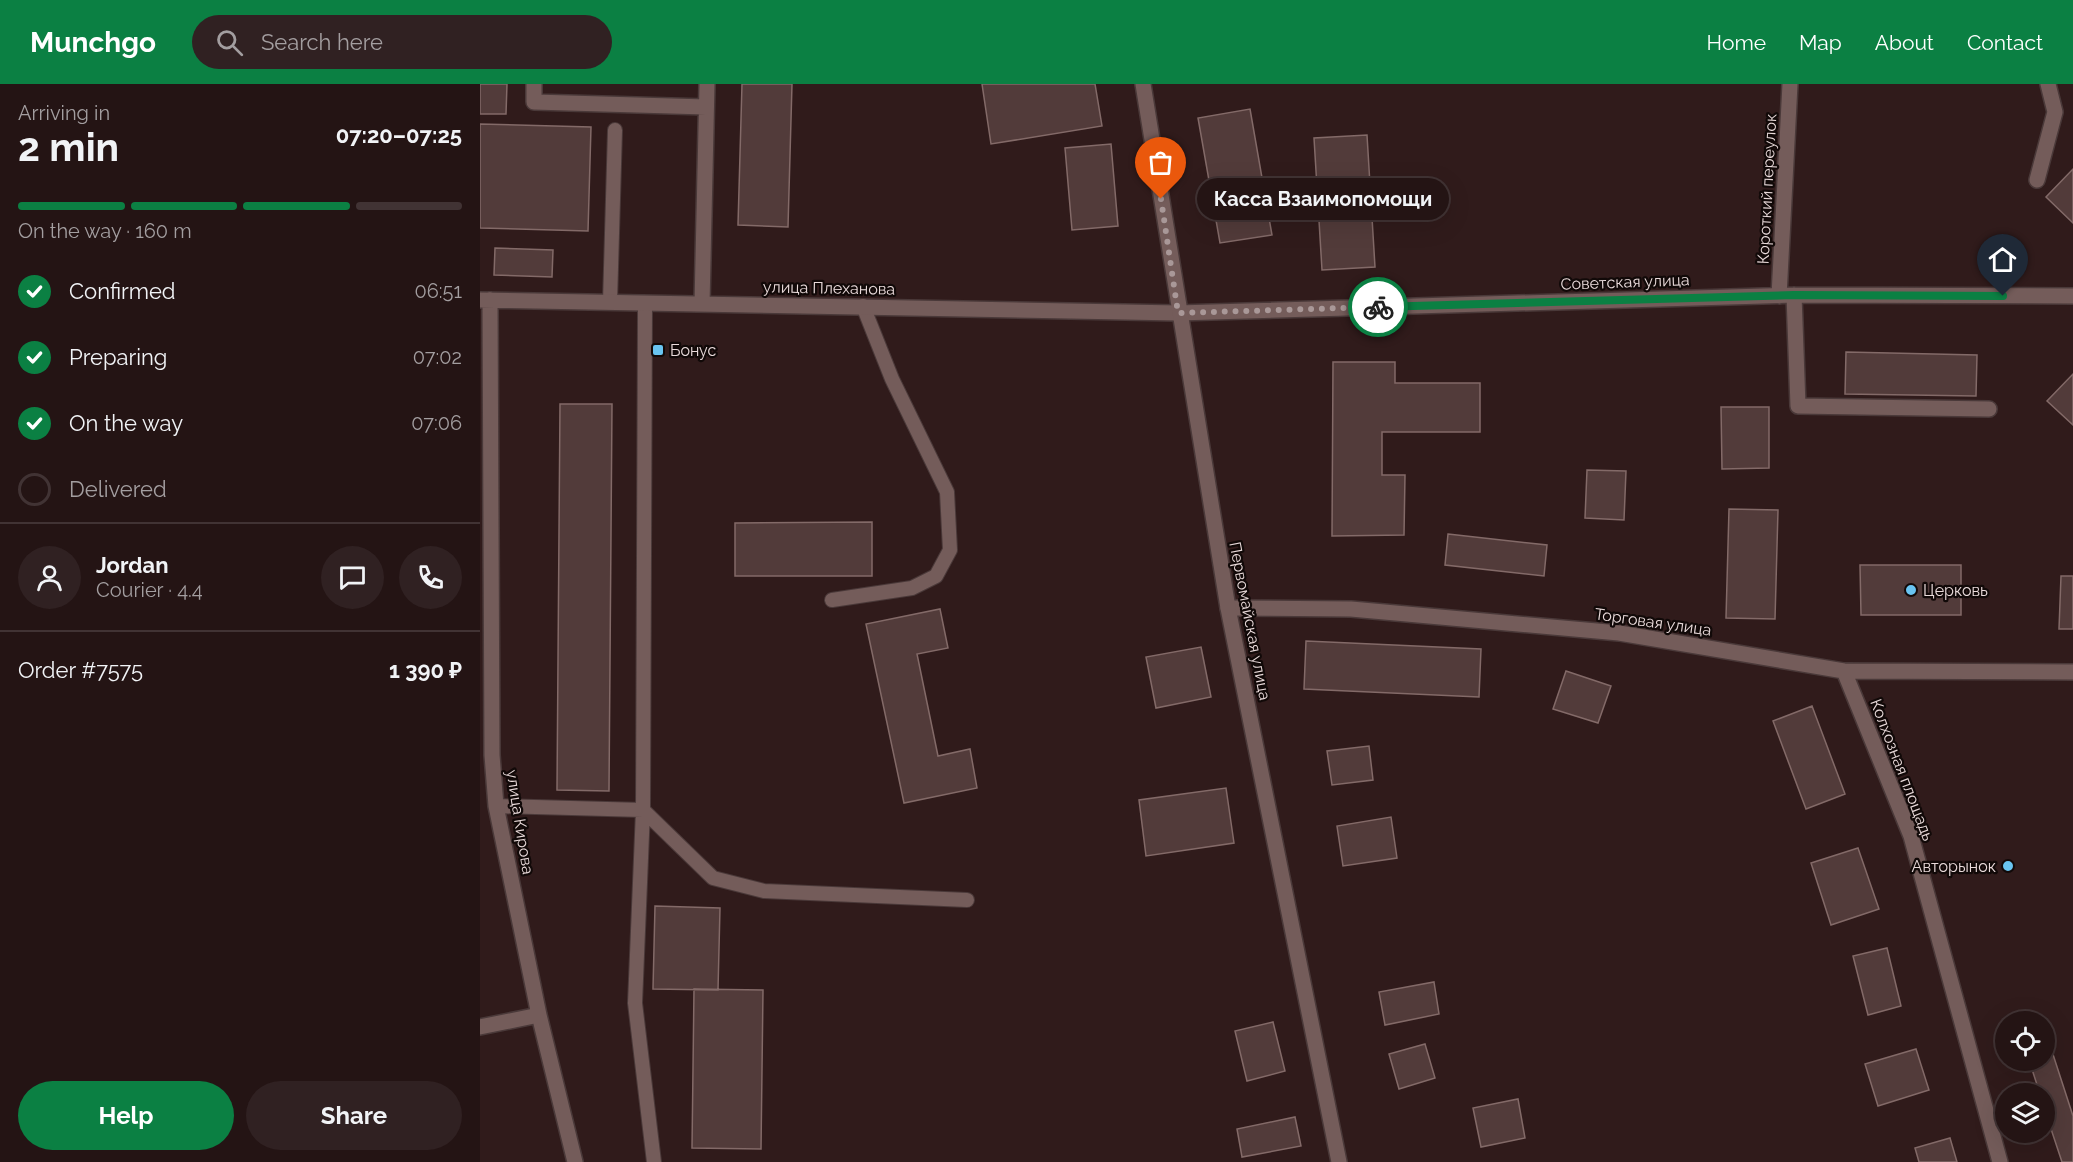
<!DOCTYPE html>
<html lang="en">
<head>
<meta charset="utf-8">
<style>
  :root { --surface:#241414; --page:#302122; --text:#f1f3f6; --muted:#a39ea0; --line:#413334; --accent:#0b8043 }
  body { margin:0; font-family:Raleway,sans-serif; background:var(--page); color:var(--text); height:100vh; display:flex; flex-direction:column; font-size:22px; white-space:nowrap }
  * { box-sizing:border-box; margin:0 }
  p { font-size:20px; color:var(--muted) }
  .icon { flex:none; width:33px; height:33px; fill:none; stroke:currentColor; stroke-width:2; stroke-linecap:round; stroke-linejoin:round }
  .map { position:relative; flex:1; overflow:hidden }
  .side { display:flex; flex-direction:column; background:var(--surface); width:480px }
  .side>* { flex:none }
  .controls { position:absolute; left:1515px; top:927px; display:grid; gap:12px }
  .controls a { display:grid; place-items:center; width:60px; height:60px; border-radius:50%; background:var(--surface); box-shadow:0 6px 24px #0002,0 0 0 2px var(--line); font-size:30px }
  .pin { position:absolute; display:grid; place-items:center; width:51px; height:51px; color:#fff; margin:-62px -26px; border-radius:50% 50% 50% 0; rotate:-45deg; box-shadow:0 0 6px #0007 }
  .pin .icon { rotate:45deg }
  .courier { position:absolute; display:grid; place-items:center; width:60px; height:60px; margin:-30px; border:4px solid #0b8043; border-radius:50%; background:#fff; color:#222; box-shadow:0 2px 8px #0007 }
  .bubble { position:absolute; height:42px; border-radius:21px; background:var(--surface); box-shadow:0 6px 24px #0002,0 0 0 2px var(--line); font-size:20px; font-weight:700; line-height:42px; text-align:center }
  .headline em { font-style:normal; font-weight:700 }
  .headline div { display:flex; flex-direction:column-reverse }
  .headline { display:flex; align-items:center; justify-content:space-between; height:102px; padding:0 18px }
  h1 { font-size:39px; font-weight:700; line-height:45px }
  .bar { display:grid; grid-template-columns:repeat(4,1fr); gap:9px 6px; align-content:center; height:72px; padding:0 18px }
  .bar i { height:8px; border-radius:4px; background:var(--line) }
  .bar .active { background:var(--accent) }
  .bar p { grid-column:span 4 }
  .line { display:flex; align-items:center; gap:15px; padding:0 18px; border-top:2px solid var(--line) }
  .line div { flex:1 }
  .round { display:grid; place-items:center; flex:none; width:63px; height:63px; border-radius:32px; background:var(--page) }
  ol { padding:0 18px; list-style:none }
  li { display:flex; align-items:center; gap:18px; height:66px }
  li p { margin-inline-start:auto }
  li .icon { padding:6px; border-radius:50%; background:var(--accent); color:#fff; stroke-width:4 }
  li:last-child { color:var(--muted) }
  li i { width:33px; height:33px; border:3px solid var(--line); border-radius:50% }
  .button { display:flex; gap:12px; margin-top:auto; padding:12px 18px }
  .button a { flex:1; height:69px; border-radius:36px; background:var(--accent); color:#fff; font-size:24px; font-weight:700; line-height:69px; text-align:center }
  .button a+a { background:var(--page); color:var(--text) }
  header { display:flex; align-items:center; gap:36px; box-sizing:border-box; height:84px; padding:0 30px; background:var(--accent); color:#fff }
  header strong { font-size:28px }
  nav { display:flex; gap:33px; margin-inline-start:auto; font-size:21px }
  .search { width:420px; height:54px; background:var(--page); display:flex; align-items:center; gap:15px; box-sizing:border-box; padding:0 21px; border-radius:33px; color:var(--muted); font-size:22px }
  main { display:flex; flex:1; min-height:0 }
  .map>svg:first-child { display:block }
  .building { fill:#523b3a; stroke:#836a68; stroke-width:1.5 }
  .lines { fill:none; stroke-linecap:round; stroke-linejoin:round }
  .service-casing { stroke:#4a3939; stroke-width:16 }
  .minor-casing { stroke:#4a3939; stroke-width:18 }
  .secondary-casing { stroke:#4a3939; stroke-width:18 }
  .service { stroke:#745c5a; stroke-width:14 }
  .minor { stroke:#745c5a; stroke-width:15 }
  .secondary { stroke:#745c5a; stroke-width:15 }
  .done { stroke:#a99898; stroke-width:6; stroke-dasharray:0 10.8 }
  .route { stroke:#0b8043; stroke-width:8 }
  .poi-dot { fill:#69c4f1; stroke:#110908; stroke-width:2 }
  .labels { text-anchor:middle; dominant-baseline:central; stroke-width:4.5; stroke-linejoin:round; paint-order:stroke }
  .street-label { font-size:16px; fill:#eadbdb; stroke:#110908 }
  .poi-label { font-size:16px; fill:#eadbdb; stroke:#110908; text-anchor:start }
</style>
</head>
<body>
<header>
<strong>Munchgo</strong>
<div class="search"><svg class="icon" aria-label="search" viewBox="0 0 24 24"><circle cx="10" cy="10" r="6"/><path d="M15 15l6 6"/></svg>Search here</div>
<nav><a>Home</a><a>Map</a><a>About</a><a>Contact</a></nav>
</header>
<main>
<section class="side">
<div class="headline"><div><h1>2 min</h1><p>Arriving in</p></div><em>07:20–07:25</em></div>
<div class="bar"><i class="active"></i><i class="active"></i><i class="active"></i><i></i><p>On the way · 160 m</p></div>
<ol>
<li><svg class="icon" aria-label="check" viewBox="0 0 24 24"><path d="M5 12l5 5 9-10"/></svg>Confirmed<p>06:51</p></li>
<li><svg class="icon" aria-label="check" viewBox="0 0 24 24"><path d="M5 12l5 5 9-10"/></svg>Preparing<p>07:02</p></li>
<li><svg class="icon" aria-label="check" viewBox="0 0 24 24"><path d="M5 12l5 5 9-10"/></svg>On the way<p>07:06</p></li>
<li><i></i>Delivered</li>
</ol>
<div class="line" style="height:108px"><a class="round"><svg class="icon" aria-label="person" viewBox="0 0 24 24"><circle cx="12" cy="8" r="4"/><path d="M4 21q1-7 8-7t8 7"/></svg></a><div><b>Jordan</b><p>Courier · 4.4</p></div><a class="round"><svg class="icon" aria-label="chat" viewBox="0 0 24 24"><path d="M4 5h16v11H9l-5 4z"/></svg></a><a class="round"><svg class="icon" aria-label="phone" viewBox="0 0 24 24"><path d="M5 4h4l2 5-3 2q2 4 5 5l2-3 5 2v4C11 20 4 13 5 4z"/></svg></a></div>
<div class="line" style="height:78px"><div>Order #7575</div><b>1 390 ₽</b></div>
<div class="button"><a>Help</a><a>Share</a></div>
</section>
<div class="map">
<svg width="1593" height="1078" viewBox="0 0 1593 1078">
  <rect width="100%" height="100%" fill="#301b1b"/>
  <path class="building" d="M0 0H27L26 30H0Z
    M262 0H312L308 143 258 141Z
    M502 0H615L622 42 511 60Z
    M770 25 792 151 740 159 718 34Z
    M0 40 111 43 108 147 0 144Z
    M887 51 895 183 842 186 834 54Z
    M631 60 638 142 592 146 585 64Z
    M1593 85V139L1566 113Z
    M15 164 73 166 72 193 14 191Z
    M1366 268 1497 271 1496 312 1365 310Z
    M853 278H915V299H1000V348H902V391H925L924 451 852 452Z
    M1593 290V341L1567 317Z
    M80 320H132L129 707 77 706Z
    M1241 323H1289V384L1242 385Z
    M1107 386 1146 387 1144 436 1105 434Z
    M1249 425 1298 426 1295 535 1246 534Z
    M392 438V492H255V439Z
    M968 450 1067 461 1064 492 965 481Z
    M1380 481H1481V531H1381Z
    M1581 492H1593V545H1579Z
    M460 525 468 564 437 570 458 672 490 665 497 704 424 719 386 540Z
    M826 557 1001 565 999 613 824 605Z
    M721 563 731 613 676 624 666 573Z
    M1086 587 1131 602 1118 639 1073 625Z
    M1332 622 1365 710 1326 725 1293 637Z
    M889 662 893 696 852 701 847 667Z
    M746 704 754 759 666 772 659 716Z
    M911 733 917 774 863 782 857 742Z
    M1378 764 1399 825 1351 841 1331 779Z
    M175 822 240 824 238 906 173 905Z
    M1407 864 1421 922 1388 931 1373 872Z
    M954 898 959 930 905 941 899 908Z
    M214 905 283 906 281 1065 212 1064Z
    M793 938 805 987 767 997 755 947Z
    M1568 955 1593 1032V1078H1582L1564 1024V1010H1560L1549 976H1564V956Z
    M945 960 955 994 919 1005 909 970Z
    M1436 965 1449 1006 1398 1022 1385 980Z
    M1038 1015 1045 1054 1001 1063 993 1024Z
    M815 1033 821 1062 762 1073 757 1045Z
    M1470 1054 1477 1078H1439L1435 1064Z"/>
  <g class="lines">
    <g class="service-casing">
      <path id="service" d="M130 218 135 46
        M165 220 163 726 155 919 174 1078
        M352 516 432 504 456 492 470 466 467 408 412 295 383 222
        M16 722 163 726 233 794 284 807 487 816"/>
    </g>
    <g class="minor-casing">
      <path id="minor" d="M54 0V18L226 23
        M1557 96 1575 28 1568 0
        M1314 211 1318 322 1509 325
        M1299 212 1310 0
        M0 216 698 229 1314 211 1593 212
        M10 216 12 671 16 722 59 931 95 1078
        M222 220 227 0
        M748 524 871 525 1139 549 1364 587 1593 588
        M1364 587 1431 752 1520 1078
        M0 943 59 931"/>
    </g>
    <g class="secondary-casing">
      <path id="secondary" d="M663 0 748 524 859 1078"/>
    </g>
    <use href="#service" class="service"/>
    <use href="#minor" class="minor"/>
    <use href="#secondary" class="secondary"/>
  </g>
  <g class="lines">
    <path class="done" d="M681 115 698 229 898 223"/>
    <path class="route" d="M898 223 1314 211 1523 212"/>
  </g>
  <g class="poi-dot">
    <rect x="172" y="260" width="12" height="12" rx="3"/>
    <circle cx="1431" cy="506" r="6"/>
    <circle cx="1528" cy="782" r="6"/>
  </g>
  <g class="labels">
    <g class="street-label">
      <text transform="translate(1287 105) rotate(-87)">Короткий переулок</text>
      <text transform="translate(1145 198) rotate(-2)">Советская улица</text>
      <text transform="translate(349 204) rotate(1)">улица Плеханова</text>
      <text transform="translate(770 537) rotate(79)">Первомайская улица</text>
      <text transform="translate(1173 538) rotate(8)">Торговая улица</text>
      <text transform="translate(1422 686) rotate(69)">Колхозная площадь</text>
      <text transform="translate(40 738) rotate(81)">улица Кирова</text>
    </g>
    <g class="poi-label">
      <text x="190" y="266">Бонус</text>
      <text x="1443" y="506">Церковь</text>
      <text x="1516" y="782" text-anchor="end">Авторынок</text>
    </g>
  </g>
</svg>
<div class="controls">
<a><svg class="icon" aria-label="locate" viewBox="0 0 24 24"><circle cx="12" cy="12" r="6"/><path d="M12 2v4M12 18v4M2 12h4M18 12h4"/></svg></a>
<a><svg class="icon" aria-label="layers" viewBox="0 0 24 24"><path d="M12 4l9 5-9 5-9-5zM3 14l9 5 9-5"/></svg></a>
</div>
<div class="pin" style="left:681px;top:115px;background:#ea580c"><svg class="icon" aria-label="bag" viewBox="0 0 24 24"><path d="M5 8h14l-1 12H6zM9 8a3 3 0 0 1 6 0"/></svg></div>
<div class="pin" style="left:1523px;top:212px;background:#1f2937"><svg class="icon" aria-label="home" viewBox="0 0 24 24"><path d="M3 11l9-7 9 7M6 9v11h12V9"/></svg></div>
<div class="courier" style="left:898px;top:223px"><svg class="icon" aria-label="bike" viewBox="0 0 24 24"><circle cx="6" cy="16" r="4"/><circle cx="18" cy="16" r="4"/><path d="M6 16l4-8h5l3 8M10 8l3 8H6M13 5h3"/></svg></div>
<div class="bubble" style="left:717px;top:94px;width:252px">Касса Взаимопомощи</div>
</div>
</main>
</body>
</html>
